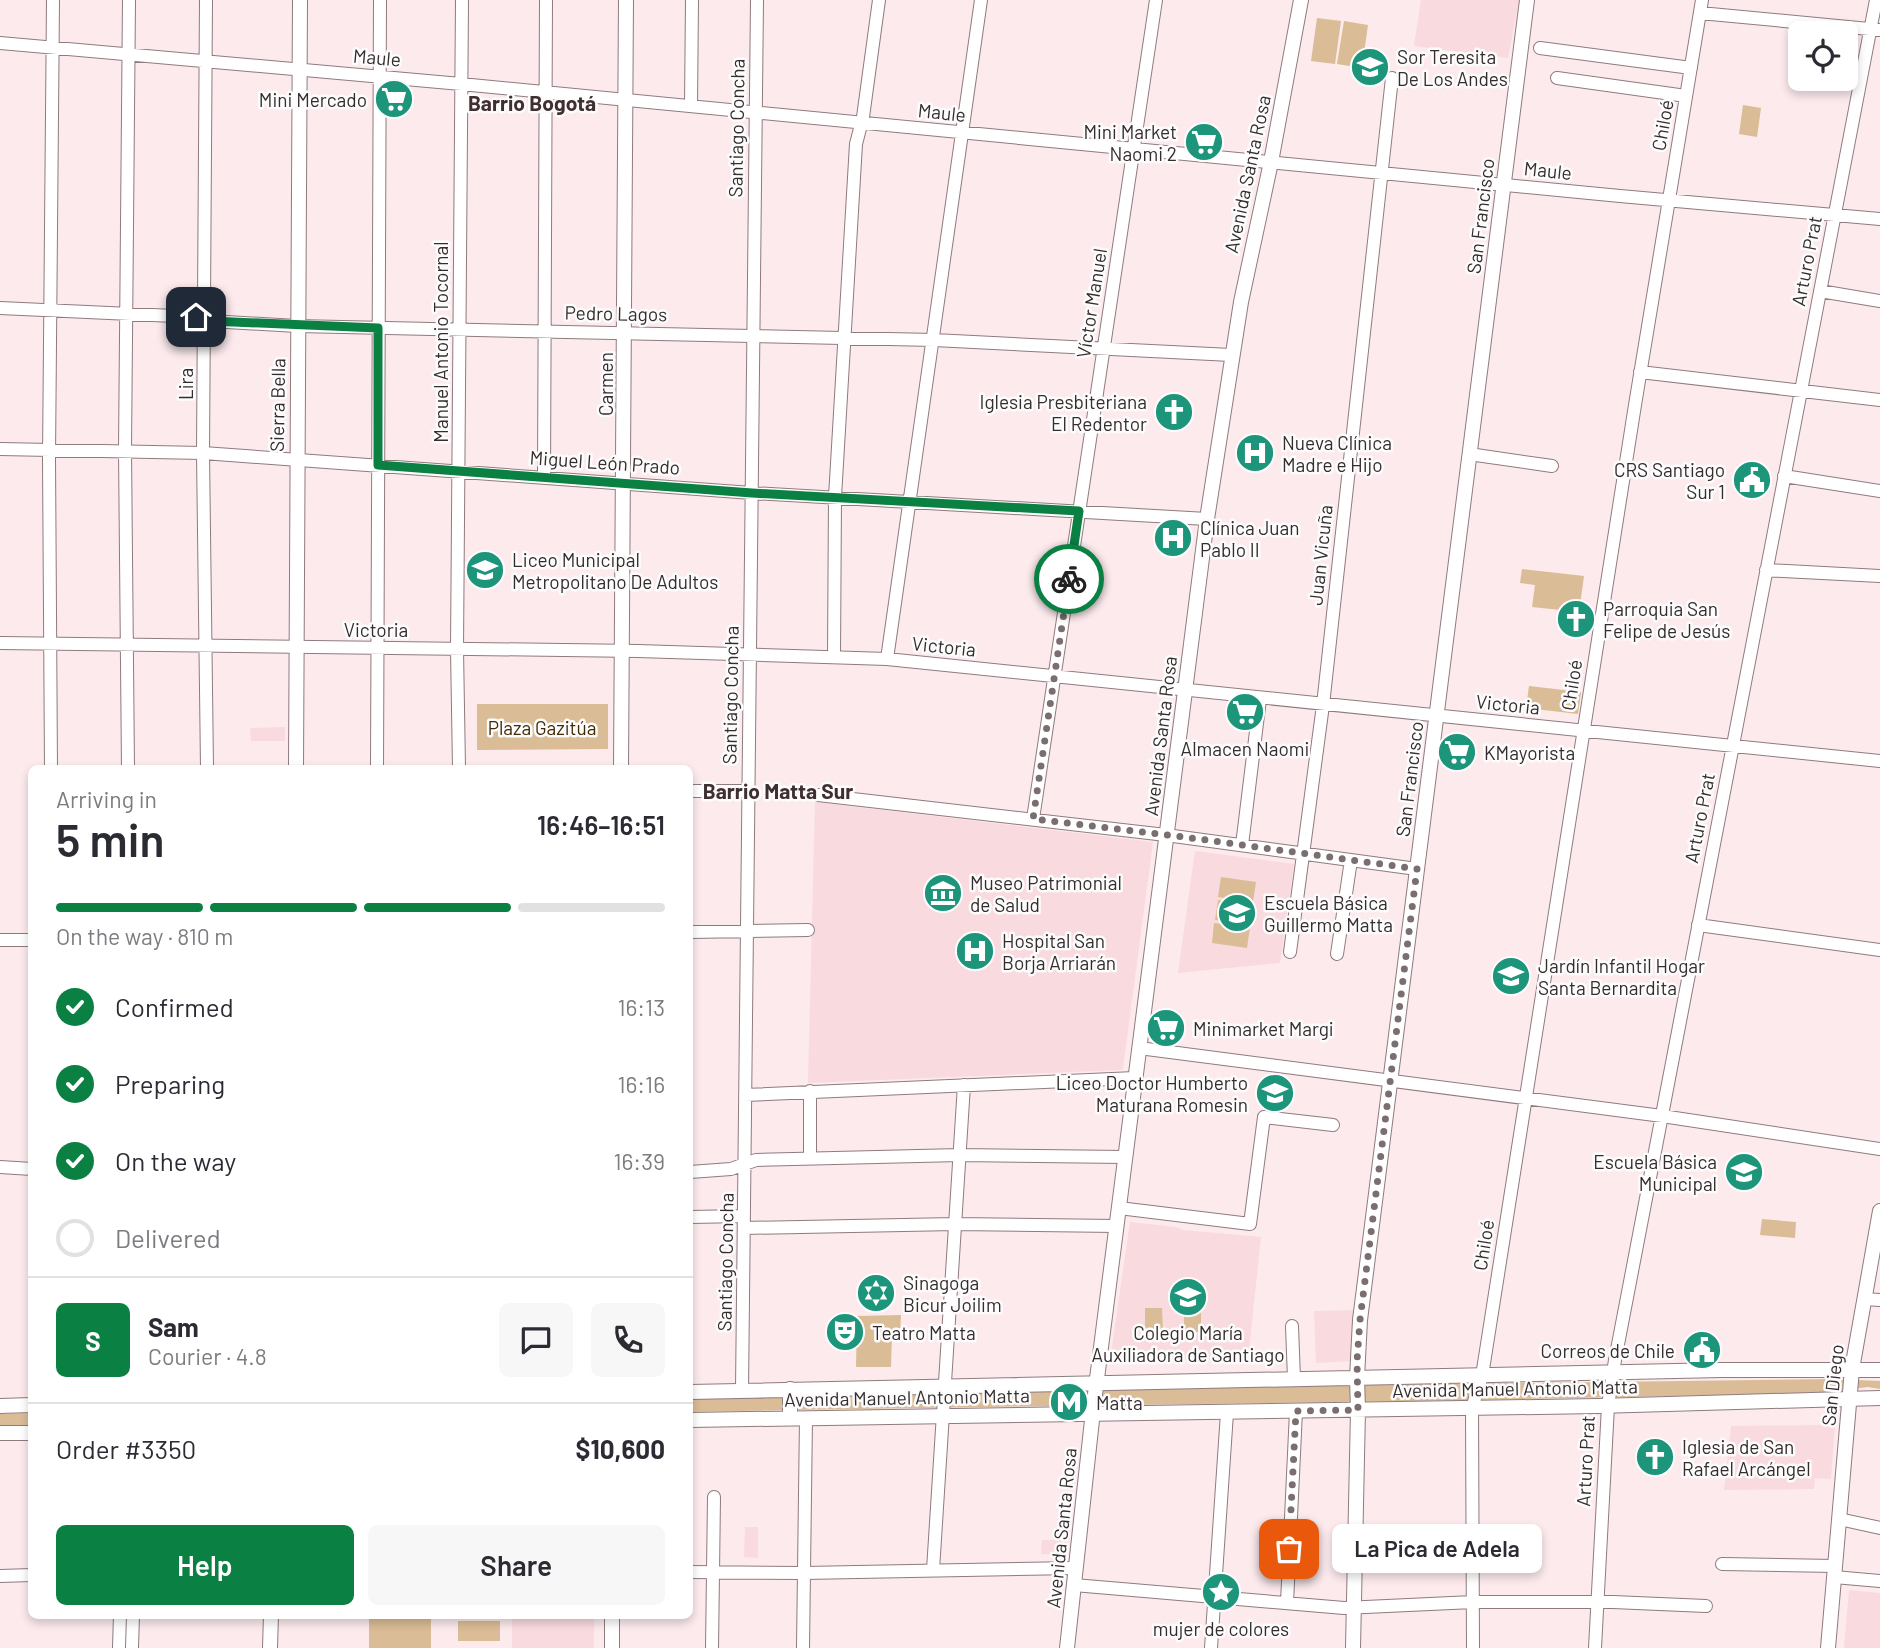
<!DOCTYPE html>
<html lang="en">
<head>
<meta charset="utf-8">
<style>
  :root { --surface:#fff; --page:#f7f7f7; --text:#2b2b33; --muted:#7c7c81; --line:#e1e1e2; --accent:#0b8043 }
  body { margin:0; font-family:Barlow,sans-serif; background:var(--page); color:var(--text); height:100vh; display:flex; flex-direction:column; font-size:26px; white-space:nowrap }
  * { box-sizing:border-box; margin:0 }
  p { font-size:23px; color:var(--muted) }
  .icon { flex:none; width:38px; height:38px; fill:none; stroke:currentColor; stroke-width:2; stroke-linecap:round; stroke-linejoin:round }
  .map { position:relative; flex:1; overflow:hidden }
  .panel { position:absolute; left:28px; top:765px; width:665px; height:854px; display:flex; flex-direction:column; background:var(--surface); border-radius:10px; box-shadow:0 4px 10px #0003 }
  .panel>* { flex:none }
  .buttons { position:absolute; left:1788px; top:21px; display:grid; gap:14px }
  .buttons a { display:grid; place-items:center; width:70px; height:70px; border-radius:10px; background:var(--surface); box-shadow:0 4px 10px #0003; font-size:35px }
  .pin { position:absolute; display:grid; place-items:center; width:60px; height:60px; color:#fff; margin:-30px; border-radius:14px; box-shadow:0 4px 10px #0006 }
  .courier { position:absolute; display:grid; place-items:center; width:70px; height:70px; margin:-35px; border:5px solid #0b8043; border-radius:50%; background:#fff; color:#222; box-shadow:0 2px 9px #0007 }
  .bubble { position:absolute; height:49px; border-radius:10px; background:var(--surface); box-shadow:0 4px 10px #0003; font-size:23px; font-weight:600; line-height:49px; text-align:center }
  .headline em { font-style:normal; font-weight:600 }
  .headline div { display:flex; flex-direction:column-reverse }
  .headline { display:flex; align-items:center; justify-content:space-between; height:119px; padding:0 28px }
  h1 { font-size:46px; font-weight:600; line-height:52px }
  .bar { display:grid; grid-template-columns:repeat(4,1fr); gap:10px 7px; align-content:center; height:84px; padding:0 28px }
  .bar i { height:9px; border-radius:5px; background:var(--line) }
  .bar .active { background:var(--accent) }
  .bar p { grid-column:span 4 }
  .line { display:flex; align-items:center; gap:18px; padding:0 28px; border-top:2px solid var(--line) }
  .line div { flex:1 }
  .round { display:grid; place-items:center; flex:none; width:74px; height:74px; border-radius:10px; background:var(--page) }
  ol { padding:0 28px; list-style:none }
  li { display:flex; align-items:center; gap:21px; height:77px }
  li p { margin-inline-start:auto }
  li .icon { padding:7px; border-radius:50%; background:var(--accent); color:#fff; stroke-width:4 }
  li:last-child { color:var(--muted) }
  li i { width:38px; height:38px; border:4px solid var(--line); border-radius:50% }
  .primary-button { display:flex; gap:14px; margin-top:auto; padding:14px 28px }
  .primary-button a { flex:1; height:80px; border-radius:10px; background:var(--accent); color:#fff; font-size:28px; font-weight:600; line-height:80px; text-align:center }
  .primary-button a+a { background:var(--page); color:var(--text) }
  .map>svg:first-child { display:block }
  .built { fill:#f9dadf }
  .green { fill:#dabc96 }
  .lines { fill:none; stroke-linecap:round; stroke-linejoin:round }
  .minor-casing { stroke:#8f7b7e; stroke-width:14 }
  .major-casing { stroke:#8f7b7e; stroke-width:16 }
  .minor { stroke:#fff; stroke-width:12 }
  .major { stroke:#fff; stroke-width:14 }
  .done { stroke:#7a6e70; stroke-width:7; stroke-dasharray:0 12.6 }
  .route { stroke:#0b8043; stroke-width:9 }
  .labels { text-anchor:middle; dominant-baseline:central; stroke-width:5; stroke-linejoin:round; paint-order:stroke }
  .poi-label { font-size:19px; fill:#342c2d; stroke:#fcfcfc; text-anchor:start }
  .street-label { font-size:19px; fill:#342c2d; stroke:#fcfcfc }
  .park-label { font-size:19px; fill:#412904; stroke:#fcfcfc }
  .neighbourhood-label { font-size:21px; font-weight:bold; fill:#402f32; stroke:#fcfcfc }
</style>
</head>
<body>
<div class="map">
<svg width="1880" height="1648" viewBox="0 0 1880 1648">
  <rect width="100%" height="100%" fill="#fceaed"/>
  <path class="built" d="M1421 0H1519L1508 58 1414 46Z
    M285 727V741H251L250 728Z
    M815 802 1153 842 1123 1068 1121 1070 808 1083Z
    M1195 851 1294 864 1280 963 1178 973Z
    M1130 1222 1176 1227 1183 1230 1261 1237 1248 1360H1110Z
    M1357 1310 1353 1361 1316 1363 1314 1311Z
    M1835 1425 1831 1479 1815 1478 1814 1489 1724 1490 1731 1426Z
    M745 1527H758V1558L744 1557Z
    M1042 1540H1067V1549L1061 1555 1041 1554Z
    M1849 1590 1880 1593V1648H1844Z
    M512 1615H594V1648H512Z"/>
  <path class="green" d="M1317 18 1341 21 1335 64 1311 61Z
    M1344 21 1368 25 1362 68 1337 64Z
    M1743 105 1761 108 1757 137 1739 134Z
    M1522 569 1584 576 1579 612 1532 607 1535 585 1520 583Z
    M1529 686 1581 692 1578 714 1526 708Z
    M477 704H608V749L477 750Z
    M1221 877 1256 882 1253 902 1218 897Z
    M1218 900 1253 905 1250 925 1215 920Z
    M1214 923 1250 927 1247 948 1212 943Z
    M1762 1219 1796 1222 1795 1238 1760 1235Z
    M1145 1308H1162L1163 1332H1145Z
    M1184 1308H1201V1332H1184Z
    M901 1315 900 1333H892L891 1367H856L857 1316Z
    M1833 1379 1880 1381V1389L1868 1387 1830 1392C1450 1403 1070 1404 690 1412V1398L1118 1388Z
    M31 1413V1426L0 1427V1414Z
    M369 1615H431V1648H369Z
    M458 1621H500V1641H458Z"/>
  <g class="lines">
    <g class="minor-casing">
      <path id="minor" d="M206 0 203 453 207 768
        M1700 13 1880 30
        M0 43 461 84 1620 196 1880 219
        M1540 48 1691 68
        M1557 78 1686 96
        M691 106 692 0
        M1820 291 1880 301
        M0 308 196 317 210 321 297 326 934 340 1231 355
        M1640 372 1880 400
        M0 449 203 453 752 493 1207 519
        M1469 454 1552 466
        M1784 476 1880 491
        M544 477 546 0
        M1766 570 1880 576
        M0 643 638 651 887 659 1880 761
        M834 656 835 497 856 144 863 117 879 0
        M887 659 981 0
        M51 768 49 458 53 0
        M128 768 125 450 129 0
        M377 768 380 0
        M459 768 457 649 462 0
        M690 791H748
        M818 795 1166 835 1417 869
        M1033 819 1156 0
        M1242 845 1260 699
        M1698 925 1880 950
        M690 932 808 930
        M0 940H32
        M1290 952 1323 705 1392 78
        M1337 954 1351 860
        M1139 1048 1662 1116 1880 1149
        M810 1091V1159
        M745 1095 1135 1078
        M0 1167 32 1169
        M690 1172 731 1169 756 1160 960 1155 1125 1157
        M1119 1208 1250 1224 1264 1117 1333 1125
        M690 1217 744 1216
        M744 1228 955 1224 1117 1226
        M1864 1299 1880 1300
        M1292 1326 1294 1379
        M742 1390 757 0
        M1839 1519 1880 1528
        M1722 1564 1835 1566
        M933 1570 964 1085
        M690 1572 804 1573 1076 1568
        M0 1576 32 1575
        M1834 1577 1880 1581
        M1074 1585 1344 1608 1473 1602H1613L1706 1606
        M1287 1603 1296 1411
        M119 1648 120 1615
        M132 1648 133 1615
        M712 1648 714 1497
        M803 1648 806 1418
        M1211 1648 1227 1413
        M1473 1648 1472 1408 1482 1376 1635 405 1702 0
        M1595 1648 1608 1406 1615 1360 1876 0"/>
    </g>
    <g class="major-casing">
      <path id="major" d="M296 768 300 0
        M621 768 626 0
        M790 1389V1418
        M690 1392 1722 1370H1880
        M0 1406 32 1405
        M690 1420 1598 1406 1880 1398
        M0 1433H32
        M270 1648 271 1615
        M612 1648V1615
        M1067 1648 1094 1402 1207 519 1241 302 1271 162 1301 0
        M1353 1648 1358 1410 1357 1378 1360 1320 1527 0
        M1828 1648 1852 1369 1880 1211"/>
    </g>
    <use href="#minor" class="minor"/>
    <use href="#major" class="major"/>
  </g>
  <g class="lines">
    <path class="done" d="M1069 579 1033 819 1184 837 1417 869 1360 1320 1357 1361 1358 1410 1296 1411 1289 1549"/>
    <path class="route" d="M196 317 210 321 378 328V465L752 493 1079 511 1069 579"/>
  </g>
  <defs>
    <g id="school-disc" transform="scale(2.0125)"><circle r="9.5" fill="#1c957b" stroke="#fcfcfc"/><path d="M0-5L7-2L0 1L-7-2ZM-4 1L0 2.5L4 1V4Q0 6-4 4Z" fill="#fff"/></g>
    <g id="supermarket-disc" transform="scale(2.0125)"><circle r="9.5" fill="#1c957b" stroke="#fcfcfc"/><path d="M-6-5.5h2.5l.6 2H6L4.5 2H-2.5L-4.4-4H-6ZM-1.5 3.2a1.3 1.3 0 1 0 .1 0ZM3 3.2a1.3 1.3 0 1 0 .1 0Z" fill="#fff"/></g>
    <g id="church-disc" transform="scale(2.0125)"><circle r="9.5" fill="#1c957b" stroke="#fcfcfc"/><path d="M-1.2-6h2.4v3.5h3.3v2.4h-3.3V6h-2.4V-.1h-3.3v-2.4h3.3Z" fill="#fff"/></g>
    <g id="hospital-disc" transform="scale(2.0125)"><circle r="9.5" fill="#1c957b" stroke="#fcfcfc"/><path d="M-5-5h3v3.5h4V-5h3V5h-3V1.5h-4V5h-3Z" fill="#fff"/></g>
    <g id="civic-disc" transform="scale(2.0125)"><circle r="9.5" fill="#1c957b" stroke="#fcfcfc"/><path d="M-.6-6.5H3V-4.5H.6V-3L4-1V1h2V6H-6V1h2V-1L-.6-3ZM-1.2 2.5V6h2.4V2.5Z" fill="#fff"/></g>
    <g id="museum-disc" transform="scale(2.0125)"><circle r="9.5" fill="#1c957b" stroke="#fcfcfc"/><path d="M0-6L6-3V-2H-6V-3ZM-5-1h2V3h-2ZM-1-1h2V3h-2ZM3-1h2V3H3ZM-6 4H6V6H-6Z" fill="#fff"/></g>
    <g id="synagogue-disc" transform="scale(2.0125)"><circle r="9.5" fill="#1c957b" stroke="#fcfcfc"/><path d="M0-6.5L5.6 3.2H-5.6ZM0 6.5L5.6-3.2H-5.6Z" fill="#fff"/></g>
    <g id="theatre-disc" transform="scale(2.0125)"><circle r="9.5" fill="#1c957b" stroke="#fcfcfc"/><path d="M-5-5.5Q0-4 5-5.5V0Q5 5 0 6Q-5 5-5 0ZM-3.3-2.5H-1v1.5H-3.3ZM1-2.5H3.3v1.5H1ZM-2.8 1Q0 5.5 2.8 1Z" fill="#fff"/></g>
    <g id="metro-disc" transform="scale(2.0125)"><circle r="9.5" fill="#1c957b" stroke="#fcfcfc"/><path d="M-5.5 5V-5H-3L0 0L3-5H5.5V5H3V-.5L0 4L-3-.5V5Z" fill="#fff"/></g>
    <g id="sight-disc" transform="scale(2.0125)"><circle r="9.5" fill="#1c957b" stroke="#fcfcfc"/><path d="M0-6L1.8-2.2L6-1.7L2.9 1.2L3.7 5.4L0 3.3L-3.7 5.4L-2.9 1.2L-6-1.7L-1.8-2.2Z" fill="#fff"/></g>
  </defs>
  <g fill-rule="evenodd">
    <use href="#school-disc" x="1370" y="67"/>
    <use href="#supermarket-disc" x="394" y="99"/>
    <use href="#supermarket-disc" x="1204" y="142"/>
    <use href="#church-disc" x="1174" y="412"/>
    <use href="#hospital-disc" x="1255" y="453"/>
    <use href="#civic-disc" x="1752" y="480"/>
    <use href="#hospital-disc" x="1173" y="538"/>
    <use href="#school-disc" x="485" y="570"/>
    <use href="#church-disc" x="1576" y="619"/>
    <use href="#supermarket-disc" x="1245" y="712"/>
    <use href="#supermarket-disc" x="1457" y="752"/>
    <use href="#museum-disc" x="943" y="893"/>
    <use href="#school-disc" x="1237" y="913"/>
    <use href="#hospital-disc" x="975" y="951"/>
    <use href="#school-disc" x="1511" y="976"/>
    <use href="#supermarket-disc" x="1166" y="1028"/>
    <use href="#school-disc" x="1275" y="1093"/>
    <use href="#school-disc" x="1744" y="1172"/>
    <use href="#synagogue-disc" x="876" y="1293"/>
    <use href="#school-disc" x="1188" y="1297"/>
    <use href="#theatre-disc" x="845" y="1332"/>
    <use href="#civic-disc" x="1702" y="1350"/>
    <use href="#metro-disc" x="1069" y="1402"/>
    <use href="#church-disc" x="1655" y="1457"/>
    <use href="#sight-disc" x="1221" y="1592"/>
  </g>
  <g class="labels">
    <g class="poi-label">
      <text x="1397" y="56">Sor Teresita<tspan x="1397" dy="22">De Los Andes</tspan></text>
      <text x="367" y="99" text-anchor="end">Mini Mercado</text>
      <text x="1177" y="131" text-anchor="end">Mini Market<tspan x="1177" dy="22">Naomi 2</tspan></text>
      <text x="1147" y="401" text-anchor="end">Iglesia Presbiteriana<tspan x="1147" dy="22">El Redentor</tspan></text>
      <text x="1282" y="442">Nueva Clínica<tspan x="1282" dy="22">Madre e Hijo</tspan></text>
      <text x="1725" y="469" text-anchor="end">CRS Santiago<tspan x="1725" dy="22">Sur 1</tspan></text>
      <text x="1200" y="527">Clínica Juan<tspan x="1200" dy="22">Pablo II</tspan></text>
      <text x="512" y="559">Liceo Municipal<tspan x="512" dy="22">Metropolitano De Adultos</tspan></text>
      <text x="1603" y="608">Parroquia San<tspan x="1603" dy="22">Felipe de Jesús</tspan></text>
      <text x="1245" y="748" text-anchor="middle">Almacen Naomi</text>
      <text x="1484" y="752">KMayorista</text>
      <text x="970" y="882">Museo Patrimonial<tspan x="970" dy="22">de Salud</tspan></text>
      <text x="1264" y="902">Escuela Básica<tspan x="1264" dy="22">Guillermo Matta</tspan></text>
      <text x="1002" y="940">Hospital San<tspan x="1002" dy="22">Borja Arriarán</tspan></text>
      <text x="1538" y="965">Jardín Infantil Hogar<tspan x="1538" dy="22">Santa Bernardita</tspan></text>
      <text x="1193" y="1028">Minimarket Margi</text>
      <text x="1248" y="1082" text-anchor="end">Liceo Doctor Humberto<tspan x="1248" dy="22">Maturana Romesin</tspan></text>
      <text x="1717" y="1161" text-anchor="end">Escuela Básica<tspan x="1717" dy="22">Municipal</tspan></text>
      <text x="903" y="1282">Sinagoga<tspan x="903" dy="22">Bicur Joilim</tspan></text>
      <text x="872" y="1332">Teatro Matta</text>
      <text x="1188" y="1332" text-anchor="middle">Colegio María<tspan x="1188" dy="22">Auxiliadora de Santiago</tspan></text>
      <text x="1675" y="1350" text-anchor="end">Correos de Chile</text>
      <text x="1096" y="1402">Matta</text>
      <text x="1682" y="1446">Iglesia de San<tspan x="1682" dy="22">Rafael Arcángel</tspan></text>
      <text x="1221" y="1628" text-anchor="middle">mujer de colores</text>
    </g>
    <g class="street-label">
      <text transform="translate(377 57) rotate(5)">Maule</text>
      <text transform="translate(942 112) rotate(6)">Maule</text>
      <text transform="translate(1662 125) rotate(-80)">Chiloé</text>
      <text transform="translate(736 128) rotate(-89)">Santiago Concha</text>
      <text transform="translate(1548 170) rotate(6)">Maule</text>
      <text transform="translate(1247 174) rotate(-78)">Avenida Santa Rosa</text>
      <text transform="translate(1480 216) rotate(-83)">San Francisco</text>
      <text transform="translate(1806 261) rotate(-79)">Arturo Prat</text>
      <text transform="translate(1091 303) rotate(-81)">Víctor Manuel</text>
      <text transform="translate(616 313) rotate(1)">Pedro Lagos</text>
      <text transform="translate(440 342) rotate(-90)">Manuel Antonio Tocornal</text>
      <text transform="translate(185 384) rotate(-90)">Lira</text>
      <text transform="translate(605 384) rotate(-90)">Carmen</text>
      <text transform="translate(277 405) rotate(-89)">Sierra Bella</text>
      <text transform="translate(605 462) rotate(4)">Miguel León Prado</text>
      <text transform="translate(1320 555) rotate(-84)">Juan Vicuña</text>
      <text x="376" y="629">Victoria</text>
      <text transform="translate(944 646) rotate(6)">Victoria</text>
      <text transform="translate(1571 685) rotate(-81)">Chiloé</text>
      <text transform="translate(730 695) rotate(-89)">Santiago Concha</text>
      <text transform="translate(1508 704) rotate(6)">Victoria</text>
      <text transform="translate(1160 736) rotate(-83)">Avenida Santa Rosa</text>
      <text transform="translate(1409 779) rotate(-83)">San Francisco</text>
      <text transform="translate(1699 818) rotate(-79)">Arturo Prat</text>
      <text transform="translate(1483 1245) rotate(-81)">Chiloé</text>
      <text transform="translate(725 1262) rotate(-89)">Santiago Concha</text>
      <text transform="translate(1832 1385) rotate(-84)">San Diego</text>
      <text transform="translate(1515 1388) rotate(-1)">Avenida Manuel Antonio Matta</text>
      <text transform="translate(907 1397) rotate(-1)">Avenida Manuel Antonio Matta</text>
      <text transform="translate(1585 1461) rotate(-87)">Arturo Prat</text>
      <text transform="translate(1061 1528) rotate(-84)">Avenida Santa Rosa</text>
    </g>
    <g class="park-label">
      <text x="542" y="727">Plaza Gazitúa</text>
    </g>
    <g class="neighbourhood-label">
      <text x="532" y="102">Barrio Bogotá</text>
      <text x="778" y="790">Barrio Matta Sur</text>
    </g>
  </g>
</svg>
<div class="buttons">
<a><svg class="icon" aria-label="locate" viewBox="0 0 24 24"><circle cx="12" cy="12" r="6"/><path d="M12 2v4M12 18v4M2 12h4M18 12h4"/></svg></a>
</div>
<div class="pin" style="left:1289px;top:1549px;background:#ea580c"><svg class="icon" aria-label="bag" viewBox="0 0 24 24"><path d="M5 8h14l-1 12H6zM9 8a3 3 0 0 1 6 0"/></svg></div>
<div class="pin" style="left:196px;top:317px;background:#1f2937"><svg class="icon" aria-label="home" viewBox="0 0 24 24"><path d="M3 11l9-7 9 7M6 9v11h12V9"/></svg></div>
<div class="courier" style="left:1069px;top:579px"><svg class="icon" aria-label="bike" viewBox="0 0 24 24"><circle cx="6" cy="16" r="4"/><circle cx="18" cy="16" r="4"/><path d="M6 16l4-8h5l3 8M10 8l3 8H6M13 5h3"/></svg></div>
<div class="bubble" style="left:1332px;top:1524px;width:210px">La Pica de Adela</div>
<section class="panel">
<div class="headline"><div><h1>5 min</h1><p>Arriving in</p></div><em>16:46–16:51</em></div>
<div class="bar"><i class="active"></i><i class="active"></i><i class="active"></i><i></i><p>On the way · 810 m</p></div>
<ol>
<li><svg class="icon" aria-label="check" viewBox="0 0 24 24"><path d="M5 12l5 5 9-10"/></svg>Confirmed<p>16:13</p></li>
<li><svg class="icon" aria-label="check" viewBox="0 0 24 24"><path d="M5 12l5 5 9-10"/></svg>Preparing<p>16:16</p></li>
<li><svg class="icon" aria-label="check" viewBox="0 0 24 24"><path d="M5 12l5 5 9-10"/></svg>On the way<p>16:39</p></li>
<li><i></i>Delivered</li>
</ol>
<div class="line" style="height:126px"><b class="round" style="background:var(--accent);color:#fff">S</b><div><b>Sam</b><p>Courier · 4.8</p></div><a class="round"><svg class="icon" aria-label="chat" viewBox="0 0 24 24"><path d="M4 5h16v11H9l-5 4z"/></svg></a><a class="round"><svg class="icon" aria-label="phone" viewBox="0 0 24 24"><path d="M5 4h4l2 5-3 2q2 4 5 5l2-3 5 2v4C11 20 4 13 5 4z"/></svg></a></div>
<div class="line" style="height:91px"><div>Order #3350</div><b>$10,600</b></div>
<div class="primary-button"><a>Help</a><a>Share</a></div>
</section>
</div>
</body>
</html>
